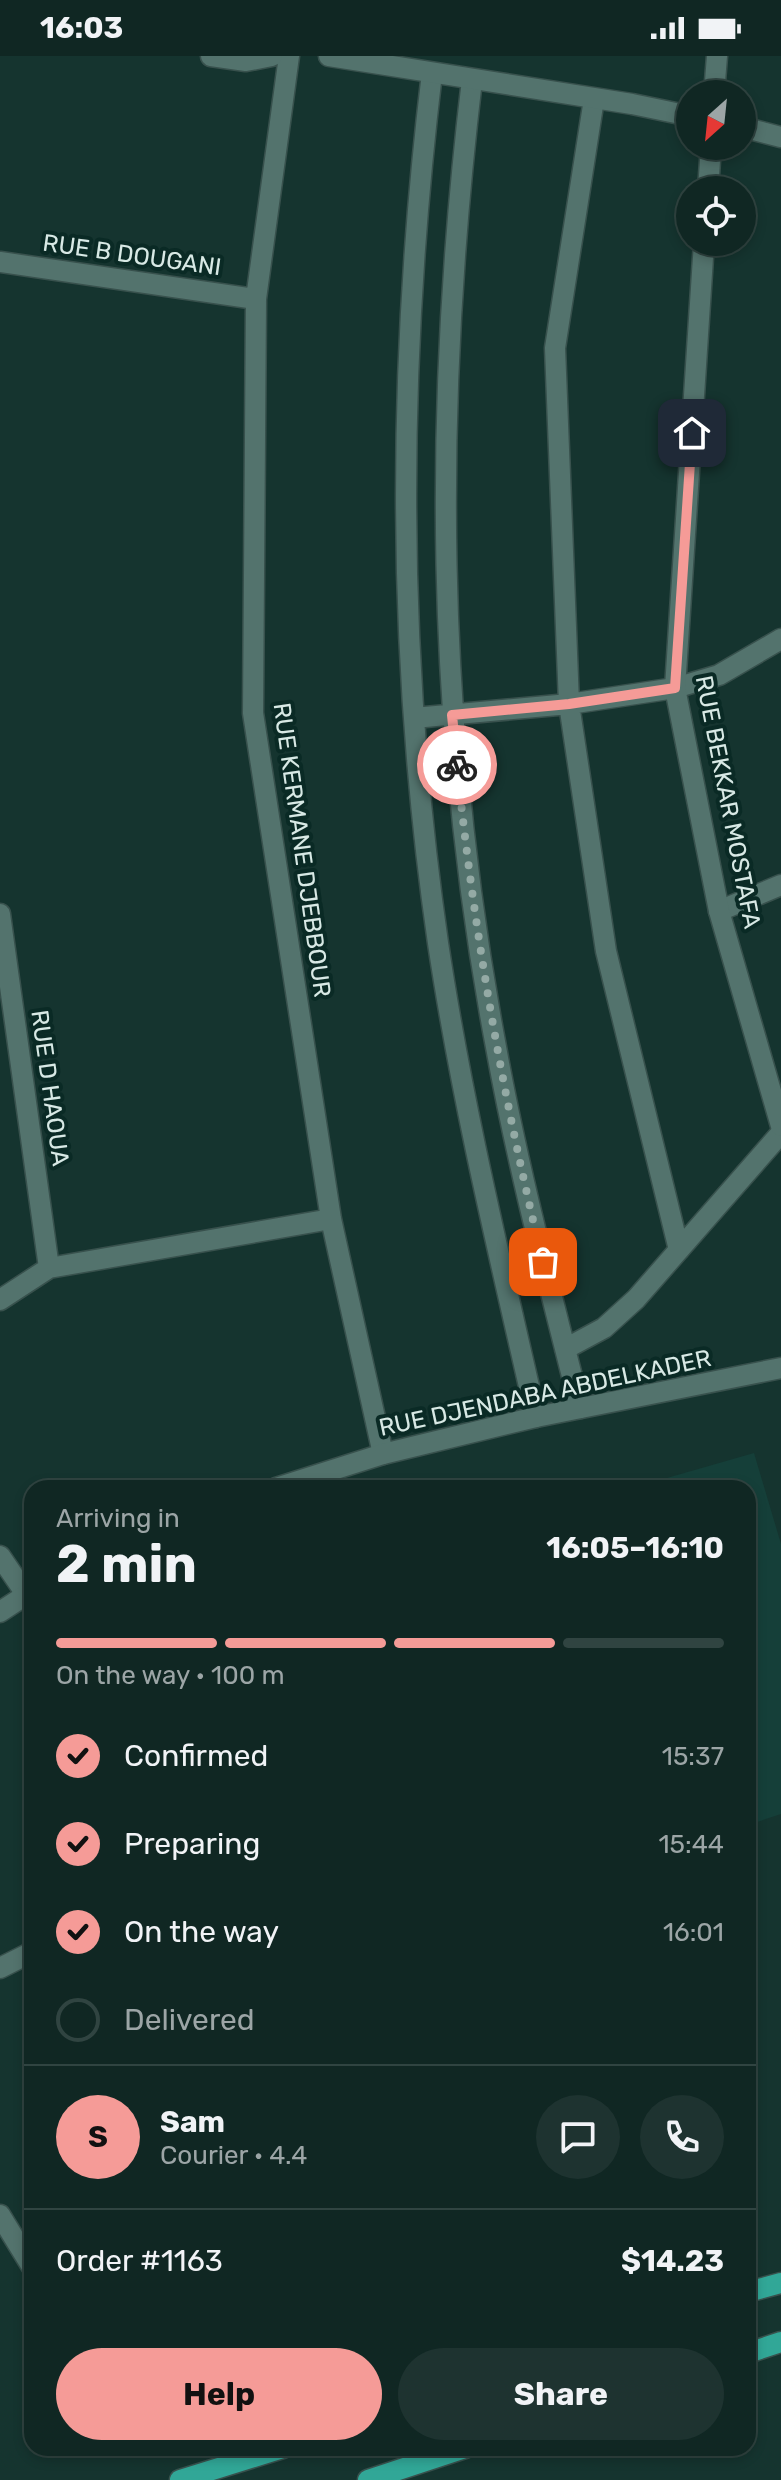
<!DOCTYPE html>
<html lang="en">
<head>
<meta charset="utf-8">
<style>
  :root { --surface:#102723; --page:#1e3330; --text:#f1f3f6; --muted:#9ca5a6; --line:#304441; --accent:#f59b97 }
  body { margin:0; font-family:Rubik,sans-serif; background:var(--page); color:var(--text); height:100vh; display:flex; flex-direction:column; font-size:30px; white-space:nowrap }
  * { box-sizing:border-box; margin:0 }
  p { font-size:26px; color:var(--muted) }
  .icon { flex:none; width:44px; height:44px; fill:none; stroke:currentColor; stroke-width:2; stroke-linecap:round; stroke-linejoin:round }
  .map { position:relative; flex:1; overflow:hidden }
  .details { position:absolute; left:24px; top:1424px; width:732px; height:976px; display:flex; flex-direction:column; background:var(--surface); border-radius:24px; box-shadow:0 4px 12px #0003,0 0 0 2px var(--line) }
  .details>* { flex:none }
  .needle { width:52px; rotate:207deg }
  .controls { position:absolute; left:676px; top:24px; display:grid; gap:16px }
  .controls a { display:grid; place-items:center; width:80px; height:80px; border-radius:50%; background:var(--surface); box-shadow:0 4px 12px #0003,0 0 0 2px var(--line); font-size:40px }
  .pin { position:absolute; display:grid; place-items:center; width:68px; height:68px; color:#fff; margin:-34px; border-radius:16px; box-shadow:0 4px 12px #0006 }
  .courier { position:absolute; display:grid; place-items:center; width:80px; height:80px; margin:-40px; border:6px solid #f59b97; border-radius:50%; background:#fff; color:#222; box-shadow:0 2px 10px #0007 }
  .summary em { font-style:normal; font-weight:700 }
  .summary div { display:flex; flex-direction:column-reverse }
  .summary { display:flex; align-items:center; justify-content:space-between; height:136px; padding:0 32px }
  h1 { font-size:52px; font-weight:700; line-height:60px }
  .bar { display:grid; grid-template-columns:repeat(4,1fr); gap:12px 8px; align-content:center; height:96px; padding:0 32px }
  .bar i { height:10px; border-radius:6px; background:var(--line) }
  .bar .current { background:var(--accent) }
  .bar p { grid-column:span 4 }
  .line { display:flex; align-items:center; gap:20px; padding:0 32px; border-top:2px solid var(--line) }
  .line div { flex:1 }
  .round { display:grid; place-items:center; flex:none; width:84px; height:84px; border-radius:42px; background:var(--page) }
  ol { padding:0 32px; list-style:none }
  li { display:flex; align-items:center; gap:24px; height:88px }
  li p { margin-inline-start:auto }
  li .icon { padding:8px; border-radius:50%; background:var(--accent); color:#111; stroke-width:4 }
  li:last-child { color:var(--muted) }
  li i { width:44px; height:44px; border:4px solid var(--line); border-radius:50% }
  .action { display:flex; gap:16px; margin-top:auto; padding:16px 32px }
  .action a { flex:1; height:92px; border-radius:48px; background:var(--accent); color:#111; font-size:32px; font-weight:700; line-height:92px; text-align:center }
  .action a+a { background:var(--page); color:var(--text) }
  .status { display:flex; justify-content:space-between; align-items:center; height:56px; padding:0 40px; background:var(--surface); direction:ltr }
  .status svg { height:22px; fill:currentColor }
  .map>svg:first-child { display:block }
  .built { fill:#153f39 }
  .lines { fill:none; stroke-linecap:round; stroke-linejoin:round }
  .street-casing { stroke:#38514d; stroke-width:23 }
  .secondary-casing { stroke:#38514d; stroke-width:23 }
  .primary-casing { stroke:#38514d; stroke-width:23 }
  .street { stroke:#53736d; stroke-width:20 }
  .secondary { stroke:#53736d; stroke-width:20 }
  .primary { stroke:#31a797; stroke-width:20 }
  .done { stroke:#94aaa5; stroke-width:8; stroke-dasharray:0 14.4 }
  .route { stroke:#f59b97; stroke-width:10 }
  .labels { text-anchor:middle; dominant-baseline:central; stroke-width:8; stroke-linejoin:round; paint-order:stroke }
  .street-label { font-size:24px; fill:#d8e9e5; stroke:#0a2a25 }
</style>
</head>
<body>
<div class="status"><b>16:03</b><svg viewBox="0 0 49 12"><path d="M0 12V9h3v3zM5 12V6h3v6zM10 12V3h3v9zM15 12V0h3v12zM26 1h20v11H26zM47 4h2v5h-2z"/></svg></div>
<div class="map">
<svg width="781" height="2424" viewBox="0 0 781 2424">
  <rect width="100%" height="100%" fill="#15342f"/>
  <path class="built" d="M754 1397 781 1488V1758L748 1769V1432H632Z"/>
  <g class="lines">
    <g class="street-casing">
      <path id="street" d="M289 0 256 243 253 657 331 1163 383 1398
        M432 17C397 306 396 598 438 887 462 1047 500 1203 536 1361
        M472 24C433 349 435 669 496 991 518 1113 550 1232 580 1352
        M594 43 555 292 569 648 606 895 679 1194
        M742 71 781 81
        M0 206 256 243
        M414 662 569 648 675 632 719 619 781 583
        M719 855 781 829
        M0 858 49 1212
        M0 1244 49 1212 331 1163
        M565 1293 604 1272 636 1243 781 1077
        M0 1500 26 1538
        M0 1912 32 1896
        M0 2159 32 2211"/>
    </g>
    <g class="secondary-casing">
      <path id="secondary" d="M211 0 246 5 272 0
        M329 0 632 48 690 60
        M714 38 717 0
        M708 134 711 90
        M704 186 675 632 719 855 781 1070
        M276 1432 383 1398 536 1361 781 1312
        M0 1556 32 1535"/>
    </g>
    <g class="primary-casing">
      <path id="primary" d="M748 2236 781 2227
        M748 2297 781 2286
        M180 2424 283 2392
        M368 2424 465 2392"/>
    </g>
    <use href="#street" class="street"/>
    <use href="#secondary" class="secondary"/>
    <use href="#primary" class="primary"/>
  </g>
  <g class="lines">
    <path class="done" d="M457 709C474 877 503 1042 543 1206"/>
    <path class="route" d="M457 709 452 659 569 648 675 632 692 377"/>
  </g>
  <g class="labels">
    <g class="street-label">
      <text transform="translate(132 199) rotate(8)">RUE B DOUGANI</text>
      <text transform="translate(728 746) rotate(79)">RUE BEKKAR MOSTAFA</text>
      <text transform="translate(302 794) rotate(82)">RUE KERMANE DJEBBOUR</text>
      <text transform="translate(50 1032) rotate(82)">RUE D HAOUA</text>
      <text transform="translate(545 1337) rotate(-12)">RUE DJENDABA ABDELKADER</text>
    </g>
  </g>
</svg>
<div class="controls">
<a><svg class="needle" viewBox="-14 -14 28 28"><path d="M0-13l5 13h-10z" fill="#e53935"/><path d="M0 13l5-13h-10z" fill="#9ca5a6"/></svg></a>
<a><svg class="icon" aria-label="locate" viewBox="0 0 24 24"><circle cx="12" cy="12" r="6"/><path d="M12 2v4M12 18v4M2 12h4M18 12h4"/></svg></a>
</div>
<div class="pin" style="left:543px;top:1206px;background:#ea580c"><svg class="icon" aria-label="bag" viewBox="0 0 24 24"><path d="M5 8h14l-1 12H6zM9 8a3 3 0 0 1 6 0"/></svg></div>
<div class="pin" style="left:692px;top:377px;background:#1f2937"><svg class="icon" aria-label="home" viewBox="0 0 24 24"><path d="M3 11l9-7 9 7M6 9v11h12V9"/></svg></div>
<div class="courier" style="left:457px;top:709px"><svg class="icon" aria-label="bike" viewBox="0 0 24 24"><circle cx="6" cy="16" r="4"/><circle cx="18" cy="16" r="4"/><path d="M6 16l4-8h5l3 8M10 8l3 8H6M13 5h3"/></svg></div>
<section class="details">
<div class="summary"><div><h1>2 min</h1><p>Arriving in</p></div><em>16:05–16:10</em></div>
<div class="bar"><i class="current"></i><i class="current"></i><i class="current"></i><i></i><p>On the way · 100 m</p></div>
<ol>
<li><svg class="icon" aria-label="check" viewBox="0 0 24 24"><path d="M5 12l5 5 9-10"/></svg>Confirmed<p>15:37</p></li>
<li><svg class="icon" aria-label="check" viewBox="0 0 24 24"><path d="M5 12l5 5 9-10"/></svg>Preparing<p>15:44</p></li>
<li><svg class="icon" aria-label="check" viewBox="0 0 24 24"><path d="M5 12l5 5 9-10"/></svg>On the way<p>16:01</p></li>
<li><i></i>Delivered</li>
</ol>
<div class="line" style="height:144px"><b class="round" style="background:var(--accent);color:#111">S</b><div><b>Sam</b><p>Courier · 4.4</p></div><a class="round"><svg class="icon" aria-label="chat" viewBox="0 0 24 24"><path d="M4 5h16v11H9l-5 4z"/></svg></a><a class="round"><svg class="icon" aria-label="phone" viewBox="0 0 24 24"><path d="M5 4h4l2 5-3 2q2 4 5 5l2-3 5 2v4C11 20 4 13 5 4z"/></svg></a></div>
<div class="line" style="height:104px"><div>Order #1163</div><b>$14.23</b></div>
<div class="action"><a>Help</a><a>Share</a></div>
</section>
</div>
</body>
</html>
